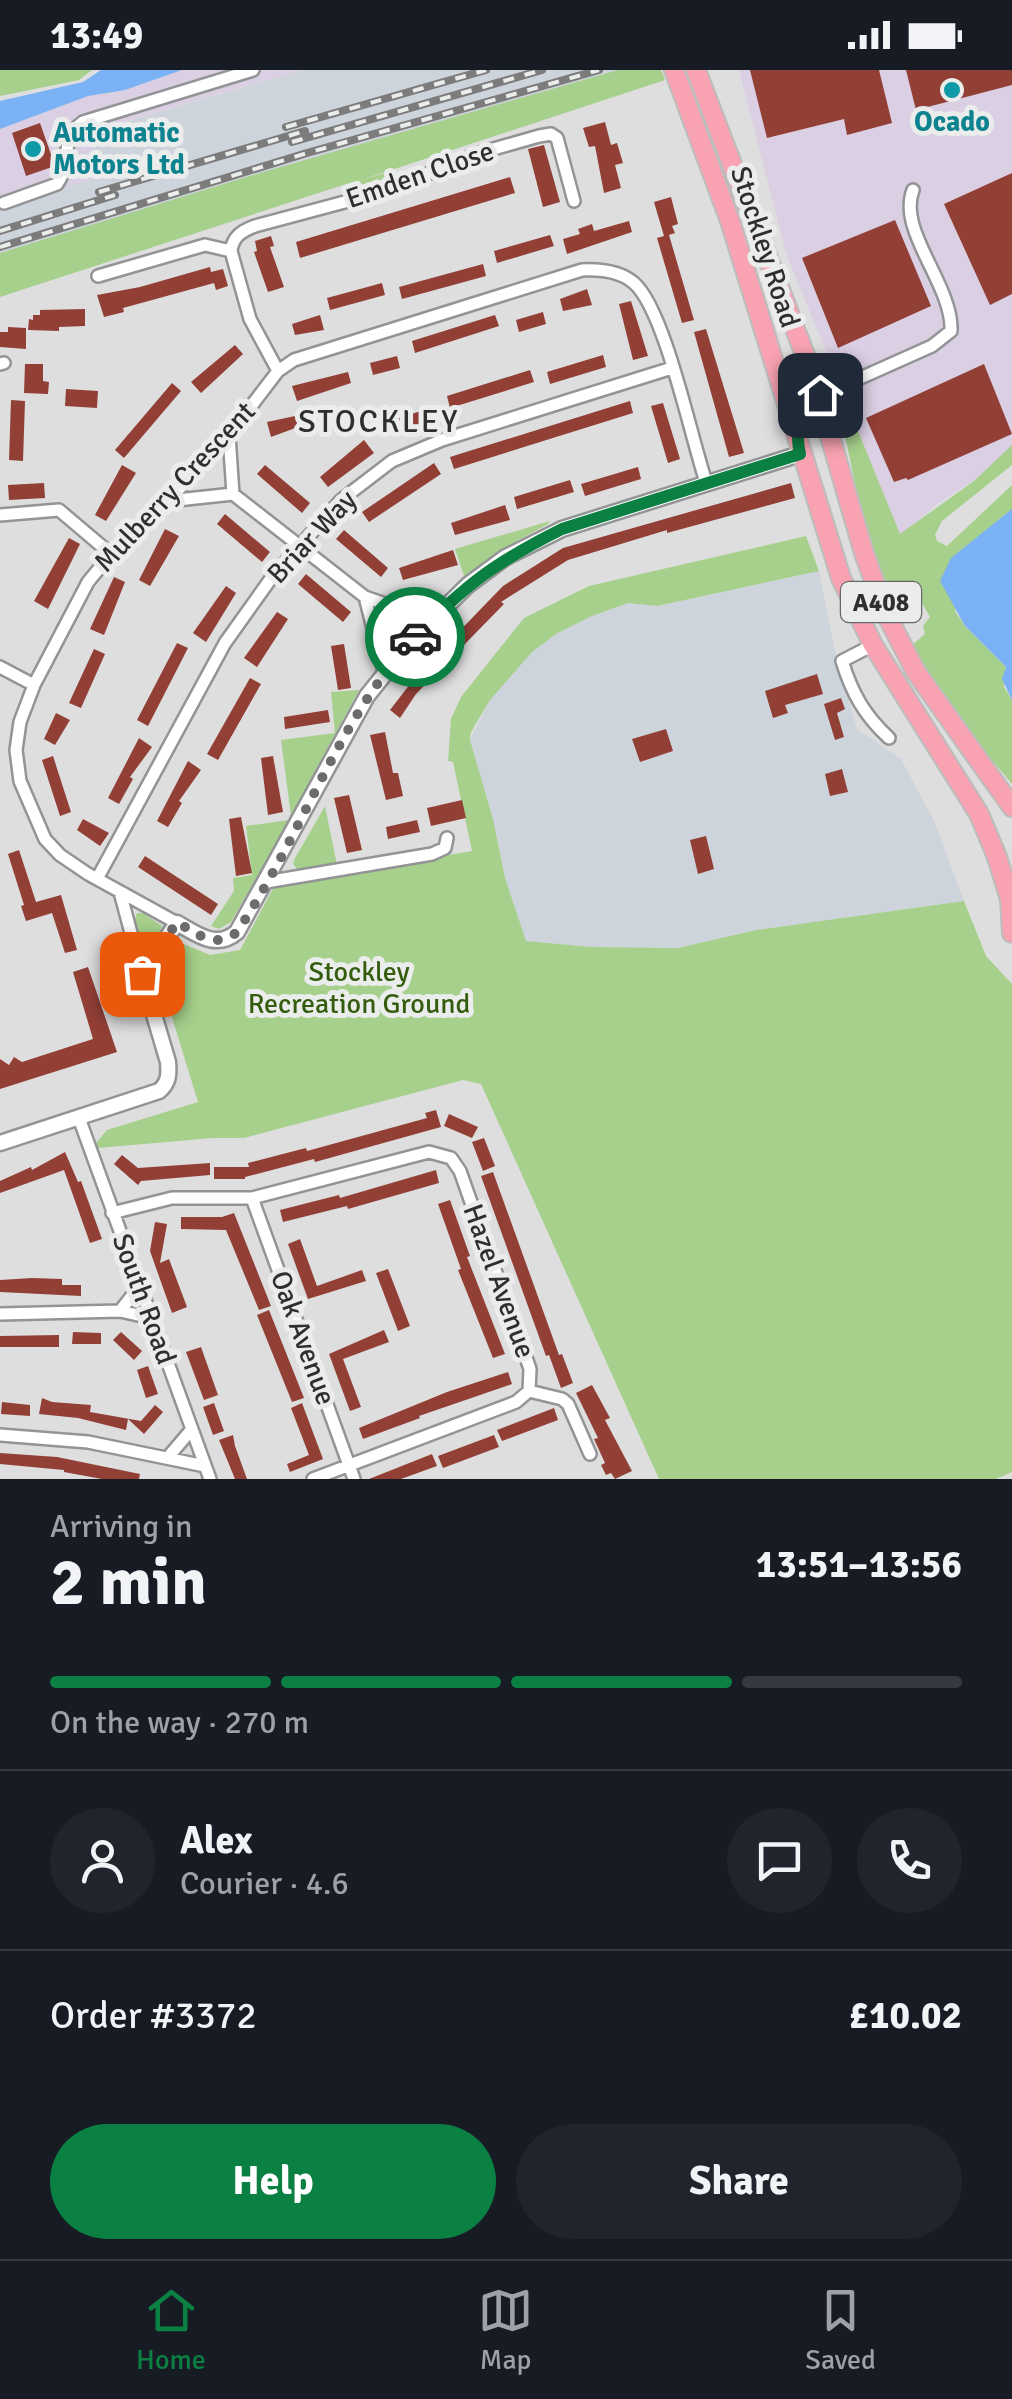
<!DOCTYPE html>
<html lang="en">
<head>
<meta charset="utf-8">
<style>
  :root { --surface:#171b24; --page:#20242c; --text:#f1f3f6; --muted:#9ea1a6; --line:#363941; --accent:#0b8043 }
  body { margin:0; font-family:Signika,sans-serif; background:var(--page); color:var(--text); height:100vh; display:flex; flex-direction:column; font-size:38px; white-space:nowrap }
  * { box-sizing:border-box; margin:0 }
  p { font-size:32px; color:var(--muted) }
  .icon { flex:none; width:55px; height:55px; fill:none; stroke:currentColor; stroke-width:2; stroke-linecap:round; stroke-linejoin:round }
  .map { position:relative; height:1409px; overflow:hidden }
  .side { display:flex; flex-direction:column; background:var(--surface); flex:1 }
  .side>* { flex:none }
  .pin { position:absolute; display:grid; place-items:center; width:85px; height:85px; color:#fff; margin:-42px; border-radius:20px; box-shadow:0 5px 15px #0006 }
  .courier { position:absolute; display:grid; place-items:center; width:100px; height:100px; margin:-50px; border:8px solid #0b8043; border-radius:50%; background:#fff; color:#222; box-shadow:0 2px 12px #0007 }
  .head em { font-style:normal; font-weight:700 }
  .head div { display:flex; flex-direction:column-reverse }
  .head { display:flex; align-items:center; justify-content:space-between; height:170px; padding:0 50px }
  h1 { font-size:65px; font-weight:700; line-height:75px }
  .bar { display:grid; grid-template-columns:repeat(4,1fr); gap:15px 10px; align-content:center; height:120px; padding:0 50px }
  .bar i { height:12px; border-radius:8px; background:var(--line) }
  .bar .active { background:var(--accent) }
  .bar p { grid-column:span 4 }
  .line { display:flex; align-items:center; gap:25px; padding:0 50px; border-top:2px solid var(--line) }
  .line div { flex:1 }
  .round { display:grid; place-items:center; flex:none; width:105px; height:105px; border-radius:52px; background:var(--page) }
  .action { display:flex; gap:20px; margin-top:auto; padding:20px 50px }
  .action a { flex:1; height:115px; border-radius:60px; background:var(--accent); color:#fff; font-size:40px; font-weight:700; line-height:115px; text-align:center }
  .action a+a { background:var(--page); color:var(--text) }
  .status { display:flex; justify-content:space-between; align-items:center; height:70px; padding:0 50px; background:var(--surface); direction:ltr }
  .status svg { height:28px; fill:currentColor }
  .menu { display:flex; justify-content:space-around; align-items:center; height:140px; border-top:2px solid var(--line); background:var(--surface); font-size:28px; color:var(--muted) }
  .menu a { display:grid; justify-items:center; gap:5px }
  .menu .active { color:var(--accent) }
  .map>svg:first-child { display:block }
  .built { fill:#ced4db }
  .industrial { fill:#dbcfe3 }
  .green { fill:#a6d08b }
  .water { fill:#7ab2f5 }
  .building { fill:#923f36 }
  .lines { fill:none; stroke-linecap:round; stroke-linejoin:round }
  .minor-casing { stroke:#939495; stroke-width:16 }
  .tertiary-casing { stroke:#939495; stroke-width:19 }
  .primary-casing { stroke:#bcbcbd; stroke-width:22 }
  .minor { stroke:#fff; stroke-width:11 }
  .tertiary { stroke:#fff; stroke-width:14 }
  .primary { stroke:#f9a3b2; stroke-width:18 }
  .rail-casing { stroke:#7c7c7d; stroke-width:8 }
  .rail { stroke:#ebecec; stroke-width:4; stroke-dasharray:11; stroke-linecap:butt }
  .done { stroke:#6c6c6d; stroke-width:10; stroke-dasharray:0 18 }
  .route { stroke:#0b8043; stroke-width:12 }
  .culture-dot { fill:#0f9aa8; stroke:#ebecec; stroke-width:4 }
  .labels { text-anchor:middle; dominant-baseline:central; stroke-width:10; stroke-linejoin:round; paint-order:stroke }
  .shield { fill:#ebecec; stroke:#676868; stroke-width:2.5 }
  .shield-label { font-size:25px; font-weight:bold; fill:#2f2f30 }
  .culture-label { font-size:28px; font-weight:bold; fill:#0d838f; stroke:#ebecec }
  .street-label { font-size:28px; fill:#2f2f30; stroke:#ebecec }
  .park-label { font-size:28px; fill:#345c0d; stroke:#ebecec }
  .quarter-label { font-size:32px; letter-spacing:2.5px; fill:#2f2f30; stroke:#ebecec }
</style>
</head>
<body>
<div class="status"><b>13:49</b><svg viewBox="0 0 49 12"><path d="M0 12V9h3v3zM5 12V6h3v6zM10 12V3h3v9zM15 12V0h3v12zM26 1h20v11H26zM47 4h2v5h-2z"/></svg></div>
<div class="map">
<svg width="1012" height="1409" viewBox="0 0 1012 1409">
  <rect width="100%" height="100%" fill="#dededf"/>
  <path class="built" d="M302 0H650L0 227V139L101 106 87 63Z
    M819 501 835 581 857 659 901 689 935 753 964 831 756 860 678 878 591 877 525 871 505 808 493 749 470 670 490 630 532 582 556 564 592 546 628 533 658 536Z"/>
  <path class="industrial" d="M182 0H302L88 62 102 106 0 139V59L88 26 125 20Z
    M739 0H1012V386L940 432 900 465 786 183Z"/>
  <path class="green" d="M0 0H92L79 10 0 26Z
    M618 0H661L665 10 361 110 389 102 392 112 347 125 343 115 0 227V183L253 105Z
    M845 329 900 464 974 411 1012 375V395L942 451 935 465 937 471 947 476 1012 415V439L975 470 955 541 965 556 1006 597 1004 617 1012 630V714L969 663 911 576 925 564 923 556 930 547 917 524 913 525 908 516 901 520 894 536 889 527 857 424 839 335Z
    M550 451 548 454 502 479 464 506 455 479Z
    M806 466 819 501 657 536 628 533 592 546 556 564 532 582 490 630 471 662 470 670 493 749 505 808 526 871 591 877 678 878 756 860 964 831 986 886 1012 914V1402L996 1409H659L481 1014 463 1010 244 1068H213L98 1078 96 1073 107 1060 198 1032 159 905 174 878 184 874 210 885 240 880 275 815 472 781 453 692 448 691 451 649 461 627 524 548 589 516Z
    M387 541 418 544 423 549 393 582 386 580 380 554 381 545Z
    M359 620 291 746 281 670 335 663 331 622Z
    M325 736 337 795 298 800 293 794 294 790Z
    M289 750 231 852 219 859 211 856 234 821 233 808 252 805 246 756Z
    M137 843H143L162 856 154 876 147 879 142 876 134 851Z"/>
  <path class="water" d="M101 0H182L125 20 88 26 0 59V31L83 12Z
    M1012 439V630L1002 609 1006 597 965 556 940 511 951 488Z"/>
  <path class="building" d="M750 0H879L892 53 847 65 844 49 767 68Z
    M906 0H1012V15L916 40Z
    M605 52 611 75 617 73 623 93 615 95 621 118 604 123 595 76 589 77 583 58Z
    M40 53 55 96 26 106 12 63Z
    M544 75 560 132 543 137 528 79Z
    M1012 103V224L990 235 944 134Z
    M510 107 515 123 300 188 296 172Z
    M671 127 678 154 672 156 675 163 669 165 694 250 682 253 657 168 664 166 654 132Z
    M895 150 931 236 838 278 802 188Z
    M629 151 632 162 567 184 563 169 580 164 578 159 592 154 594 161Z
    M550 165 554 176 497 193 494 181Z
    M271 166 274 176 270 177 284 217 268 222 254 182 257 181 255 171Z
    M483 194 486 206 402 229 399 217Z
    M210 197 211 202 223 199 228 216 216 220 214 213 123 238 124 242 104 247 97 225 140 217Z
    M382 213 385 225 330 240 327 228Z
    M587 219 592 235 563 241 560 229Z
    M631 231 648 286 633 290 619 234Z
    M85 239V256L59 257V261L28 260 29 249 33 250V245H40V240Z
    M543 242 546 254 519 262 516 250Z
    M320 245 324 260 295 265 292 254Z
    M495 245 499 256 415 283 412 271Z
    M8 257 26 258V279L0 277V262H8Z
    M706 259 744 383 729 387 694 262Z
    M235 275 243 284 201 323 191 312Z
    M603 285 606 297 550 314 547 302Z
    M397 286 400 298 373 305 370 293Z
    M25 294H43V311L49 312 48 324 24 323Z
    M984 294 1012 364 908 410 906 408 894 412 866 348Z
    M530 300 534 312 450 338 447 326Z
    M348 302 351 313 297 331 292 316Z
    M172 313 181 321 124 388 115 380Z
    M66 319 98 321 97 338 65 336Z
    M11 330 25 331 23 391 9 390Z
    M630 331 633 343 454 399 450 387Z
    M663 333 680 389 668 393 651 336Z
    M434 337 437 349 383 365 379 354Z
    M295 346 298 357 271 367 267 352Z
    M364 370 374 383 328 417 320 407Z
    M434 393 441 404 369 452 362 442Z
    M122 395 136 403 106 451 95 445Z
    M265 395 310 433 302 443 257 404Z
    M638 397 641 409 585 426 581 414Z
    M570 410 574 422 517 439 514 427Z
    M44 413 45 428 9 430 8 415Z
    M791 413 795 428 667 463V460L568 490 501 532 504 534 416 624 400 648 390 640 417 605 503 516 563 478Z
    M505 435 510 450 455 465 451 453Z
    M225 444 270 482 262 492 217 454Z
    M165 459 179 466 150 516 139 510Z
    M344 460 388 498 381 507 336 469Z
    M69 468 80 474 48 539 34 531Z
    M453 480 458 495 403 510 399 498Z
    M306 504 351 542 343 552 298 514Z
    M114 507 125 512 104 565 90 559Z
    M226 516 236 523 206 572 193 563Z
    M277 542 288 549 257 597 244 588Z
    M177 573 188 578 148 656 137 650Z
    M344 574 351 618 338 620 331 576Z
    M94 579 105 584 81 638 69 633Z
    M817 604 823 624 785 635 788 643 773 648 765 621Z
    M250 608 261 614 218 690 207 684Z
    M841 628 845 639 837 643 844 667 835 670 824 634Z
    M328 640 330 652 285 659 284 647Z
    M56 643 70 650 55 675 44 669Z
    M666 659 673 681 640 692 632 669Z
    M385 662 393 703H398L403 726 386 730 370 665Z
    M139 668 152 677 130 707 133 709 119 734 108 728Z
    M53 686 71 742 60 746 42 690Z
    M273 686 283 742 268 745 261 688Z
    M188 691 201 700 179 731 182 733 168 757 157 751Z
    M842 699 848 722 830 726 825 704Z
    M349 725 362 780 347 783 334 728Z
    M462 730 466 748 431 756 427 738Z
    M241 747 252 803 236 806 229 749Z
    M83 749 109 763 100 776 77 760Z
    M417 750 420 762 388 769 386 757Z
    M706 766 714 799 698 804 690 770Z
    M19 780 36 832 61 825 77 880 65 883 52 843 26 851 21 836 24 835 8 784Z
    M145 786 218 834 211 845 138 797Z
    M88 897 117 982 0 1019V989L9 995 14 987 22 992 93 969 73 902Z
    M436 1040 441 1057 315 1092 314 1089 245 1107V1109H214V1097H249L248 1093 306 1078 307 1081 427 1048 425 1043Z
    M449 1044 478 1057 472 1068 444 1056Z
    M484 1068 495 1096 483 1101 472 1072Z
    M65 1082 78 1112 81 1111 102 1169 90 1173 64 1100 0 1123V1111L31 1097 32 1100Z
    M122 1085 138 1098 210 1093V1105L141 1111 138 1115 114 1094Z
    M436 1100 439 1113 348 1139 347 1136 283 1152 280 1140 339 1125 340 1128Z
    M493 1102 559 1285 562 1284 573 1313 561 1318 549 1285 546 1286 481 1106Z
    M450 1130 470 1186 467 1187 505 1284 493 1288 458 1200 461 1199 438 1134Z
    M234 1143 271 1236 259 1240 226 1160 181 1159V1147H222Z
    M155 1152 167 1154 160 1193 169 1189 187 1237 172 1243 150 1181Z
    M300 1169 317 1216 362 1200 366 1211 308 1229 288 1174Z
    M388 1199 410 1256 398 1261 376 1203Z
    M32 1208 62 1209V1215H81V1226L0 1222V1210Z
    M269 1240 304 1328 292 1332 257 1245Z
    M384 1260 389 1272 343 1289 361 1337 350 1341 329 1284Z
    M73 1262 101 1263V1274H72Z
    M121 1262 142 1281 134 1290 113 1270Z
    M59 1265V1277H0V1266Z
    M201 1277 218 1325 204 1330 186 1282Z
    M148 1296 158 1324 146 1328 137 1300Z
    M508 1302 512 1314 419 1346 420 1348 363 1369 359 1358 447 1322Z
    M592 1315 610 1348 605 1350 632 1401 615 1409 611 1403 606 1405 601 1395 605 1393 594 1369 598 1368 576 1323Z
    M42 1328 52 1332 91 1335 90 1342 141 1351 155 1335 163 1342 144 1364 128 1349 126 1360 78 1348 39 1344Z
    M2 1332 30 1335V1346L1 1344Z
    M214 1333 224 1361 213 1365 203 1337Z
    M302 1333 323 1389 290 1402 287 1394 309 1385 291 1338Z
    M554 1338 558 1350 502 1371 497 1360Z
    M233 1365 235 1376 247 1409H235L219 1370Z
    M494 1365 499 1377 443 1398 438 1386Z
    M0 1383 57 1387 140 1404 139 1409H102L64 1402V1400L0 1394Z
    M432 1384 437 1396 401 1409H369Z"/>
  <g class="lines">
    <g class="minor-casing">
      <path id="minor" d="M4 133 57 114C73 92 58 70 83 52L253 0
        M231 181C233 166 242 161 255 156L382 122 483 82 539 66 551 64 557 68 574 131
        M231 181 250 249 278 301
        M98 206 205 175 231 181
        M0 294 4 293
        M797 361 811 330 932 276 951 261C953 215 897 161 913 120
        M229 365 233 424
        M168 431 233 424 365 527 388 535 443 539
        M0 445 59 440 111 484
        M365 527 384 601
        M873 575 842 591C852 623 864 645 889 668
        M0 597 34 615
        M97 809 225 573 272 507 341 430 392 391 442 370 672 298
        M266 812 432 784 445 778 447 768
        M120 822 142 904
        M177 853 88 804 60 785 45 769 20 711 16 680 20 652 34 615 88 512 111 484 168 431 229 365 278 301 294 290 582 200C601 199 620 201 634 213 665 240 691 368 706 412
        M79 1048 210 1409
        M252 1128 354 1409
        M112 1143 172 1128H252L429 1082 451 1088 460 1101 530 1299 529 1321
        M120 1241 139 1217
        M0 1244 120 1241 151 1248
        M529 1321 562 1329 568 1334 590 1384
        M0 1365 88 1372 205 1396
        M169 1386 192 1359
        M313 1409 516 1332 529 1321"/>
    </g>
    <g class="tertiary-casing">
      <path id="tertiary" d="M0 1073 159 1021C169 1013 169 1004 168 992L142 904 177 853C197 864 216 880 237 862L367 626 412 570 468 515 506 487 562 459 800 384"/>
    </g>
    <g class="primary-casing">
      <path id="primary" d="M674 0 730 151 841 508 873 575 979 744 997 787 1010 829 1012 863
        M696 0 810 298 864 483 886 544 916 602 1012 737"/>
    </g>
    <use href="#minor" class="minor"/>
    <use href="#tertiary" class="tertiary"/>
    <use href="#primary" class="primary"/>
    <g class="rail-casing">
      <path id="rail" d="M286 57 486 0
        M292 72 542 0
        M99 122 305 61
        M0 161 115 125
        M0 177 307 83 599 0"/>
    </g>
    <use href="#rail" class="rail"/>
  </g>
  <g class="lines">
    <path class="done" d="M142 904 177 852C197 864 216 880 237 862 302 766 336 652 415 567"/>
    <path class="route" d="M415 567C466 514 496 492 562 459L800 384C795 363 799 337 820 325"/>
  </g>
  <g class="culture-dot">
    <circle cx="952" cy="20" r="10"/>
    <circle cx="33" cy="79" r="10"/>
  </g>
  <g class="labels">
    <rect class="shield" x="841" y="512" width="80" height="40" rx="8"/>
    <g class="shield-label">
      <text x="881" y="532">A408</text>
    </g>
    <g class="culture-label">
      <text x="952" y="52">Ocado</text>
      <text x="53" y="63" text-anchor="start">Automatic<tspan x="53" dy="32">Motors Ltd</tspan></text>
    </g>
    <g class="street-label">
      <text transform="translate(420 105) rotate(-19)">Emden Close</text>
      <text transform="translate(765 177) rotate(72)">Stockley Road</text>
      <text transform="translate(175 417) rotate(-47)">Mulberry Crescent</text>
      <text transform="translate(312 467) rotate(-47)">Briar Way</text>
      <text transform="translate(499 1211) rotate(70)">Hazel Avenue</text>
      <text transform="translate(144 1229) rotate(70)">South Road</text>
      <text transform="translate(303 1268) rotate(70)">Oak Avenue</text>
    </g>
    <g class="park-label">
      <text x="359" y="902">Stockley<tspan x="359" dy="32">Recreation Ground</tspan></text>
    </g>
    <g class="quarter-label">
      <text x="379" y="351">STOCKLEY</text>
    </g>
  </g>
</svg>
<div class="pin" style="left:142px;top:904px;background:#ea580c"><svg class="icon" aria-label="bag" viewBox="0 0 24 24"><path d="M5 8h14l-1 12H6zM9 8a3 3 0 0 1 6 0"/></svg></div>
<div class="pin" style="left:820px;top:325px;background:#1f2937"><svg class="icon" aria-label="home" viewBox="0 0 24 24"><path d="M3 11l9-7 9 7M6 9v11h12V9"/></svg></div>
<div class="courier" style="left:415px;top:567px"><svg class="icon" aria-label="car" viewBox="0 0 24 24"><path d="M5 17H2v-5l4-1 3-4h7l3 4 3 1v5h-3M9 17h6M6 11h13"/><circle cx="7" cy="17" r="2"/><circle cx="17" cy="17" r="2"/></svg></div>
</div>
<section class="side">
<div class="head"><div><h1>2 min</h1><p>Arriving in</p></div><em>13:51–13:56</em></div>
<div class="bar"><i class="active"></i><i class="active"></i><i class="active"></i><i></i><p>On the way · 270 m</p></div>
<div class="line" style="height:180px"><a class="round"><svg class="icon" aria-label="person" viewBox="0 0 24 24"><circle cx="12" cy="8" r="4"/><path d="M4 21q1-7 8-7t8 7"/></svg></a><div><b>Alex</b><p>Courier · 4.6</p></div><a class="round"><svg class="icon" aria-label="chat" viewBox="0 0 24 24"><path d="M4 5h16v11H9l-5 4z"/></svg></a><a class="round"><svg class="icon" aria-label="phone" viewBox="0 0 24 24"><path d="M5 4h4l2 5-3 2q2 4 5 5l2-3 5 2v4C11 20 4 13 5 4z"/></svg></a></div>
<div class="line" style="height:130px"><div>Order #3372</div><b>£10.02</b></div>
<div class="action"><a>Help</a><a>Share</a></div>
</section>
<nav class="menu">
<a class="active"><svg class="icon" aria-label="home" viewBox="0 0 24 24"><path d="M3 11l9-7 9 7M6 9v11h12V9"/></svg>Home</a>
<a><svg class="icon" aria-label="map" viewBox="0 0 24 24"><path d="M3 6l6-2 6 2 6-2v14l-6 2-6-2-6 2zM9 4v14M15 6v14"/></svg>Map</a>
<a><svg class="icon" aria-label="saved" viewBox="0 0 24 24"><path d="M7 4h10v16l-5-4-5 4z"/></svg>Saved</a>
</nav>
</body>
</html>
